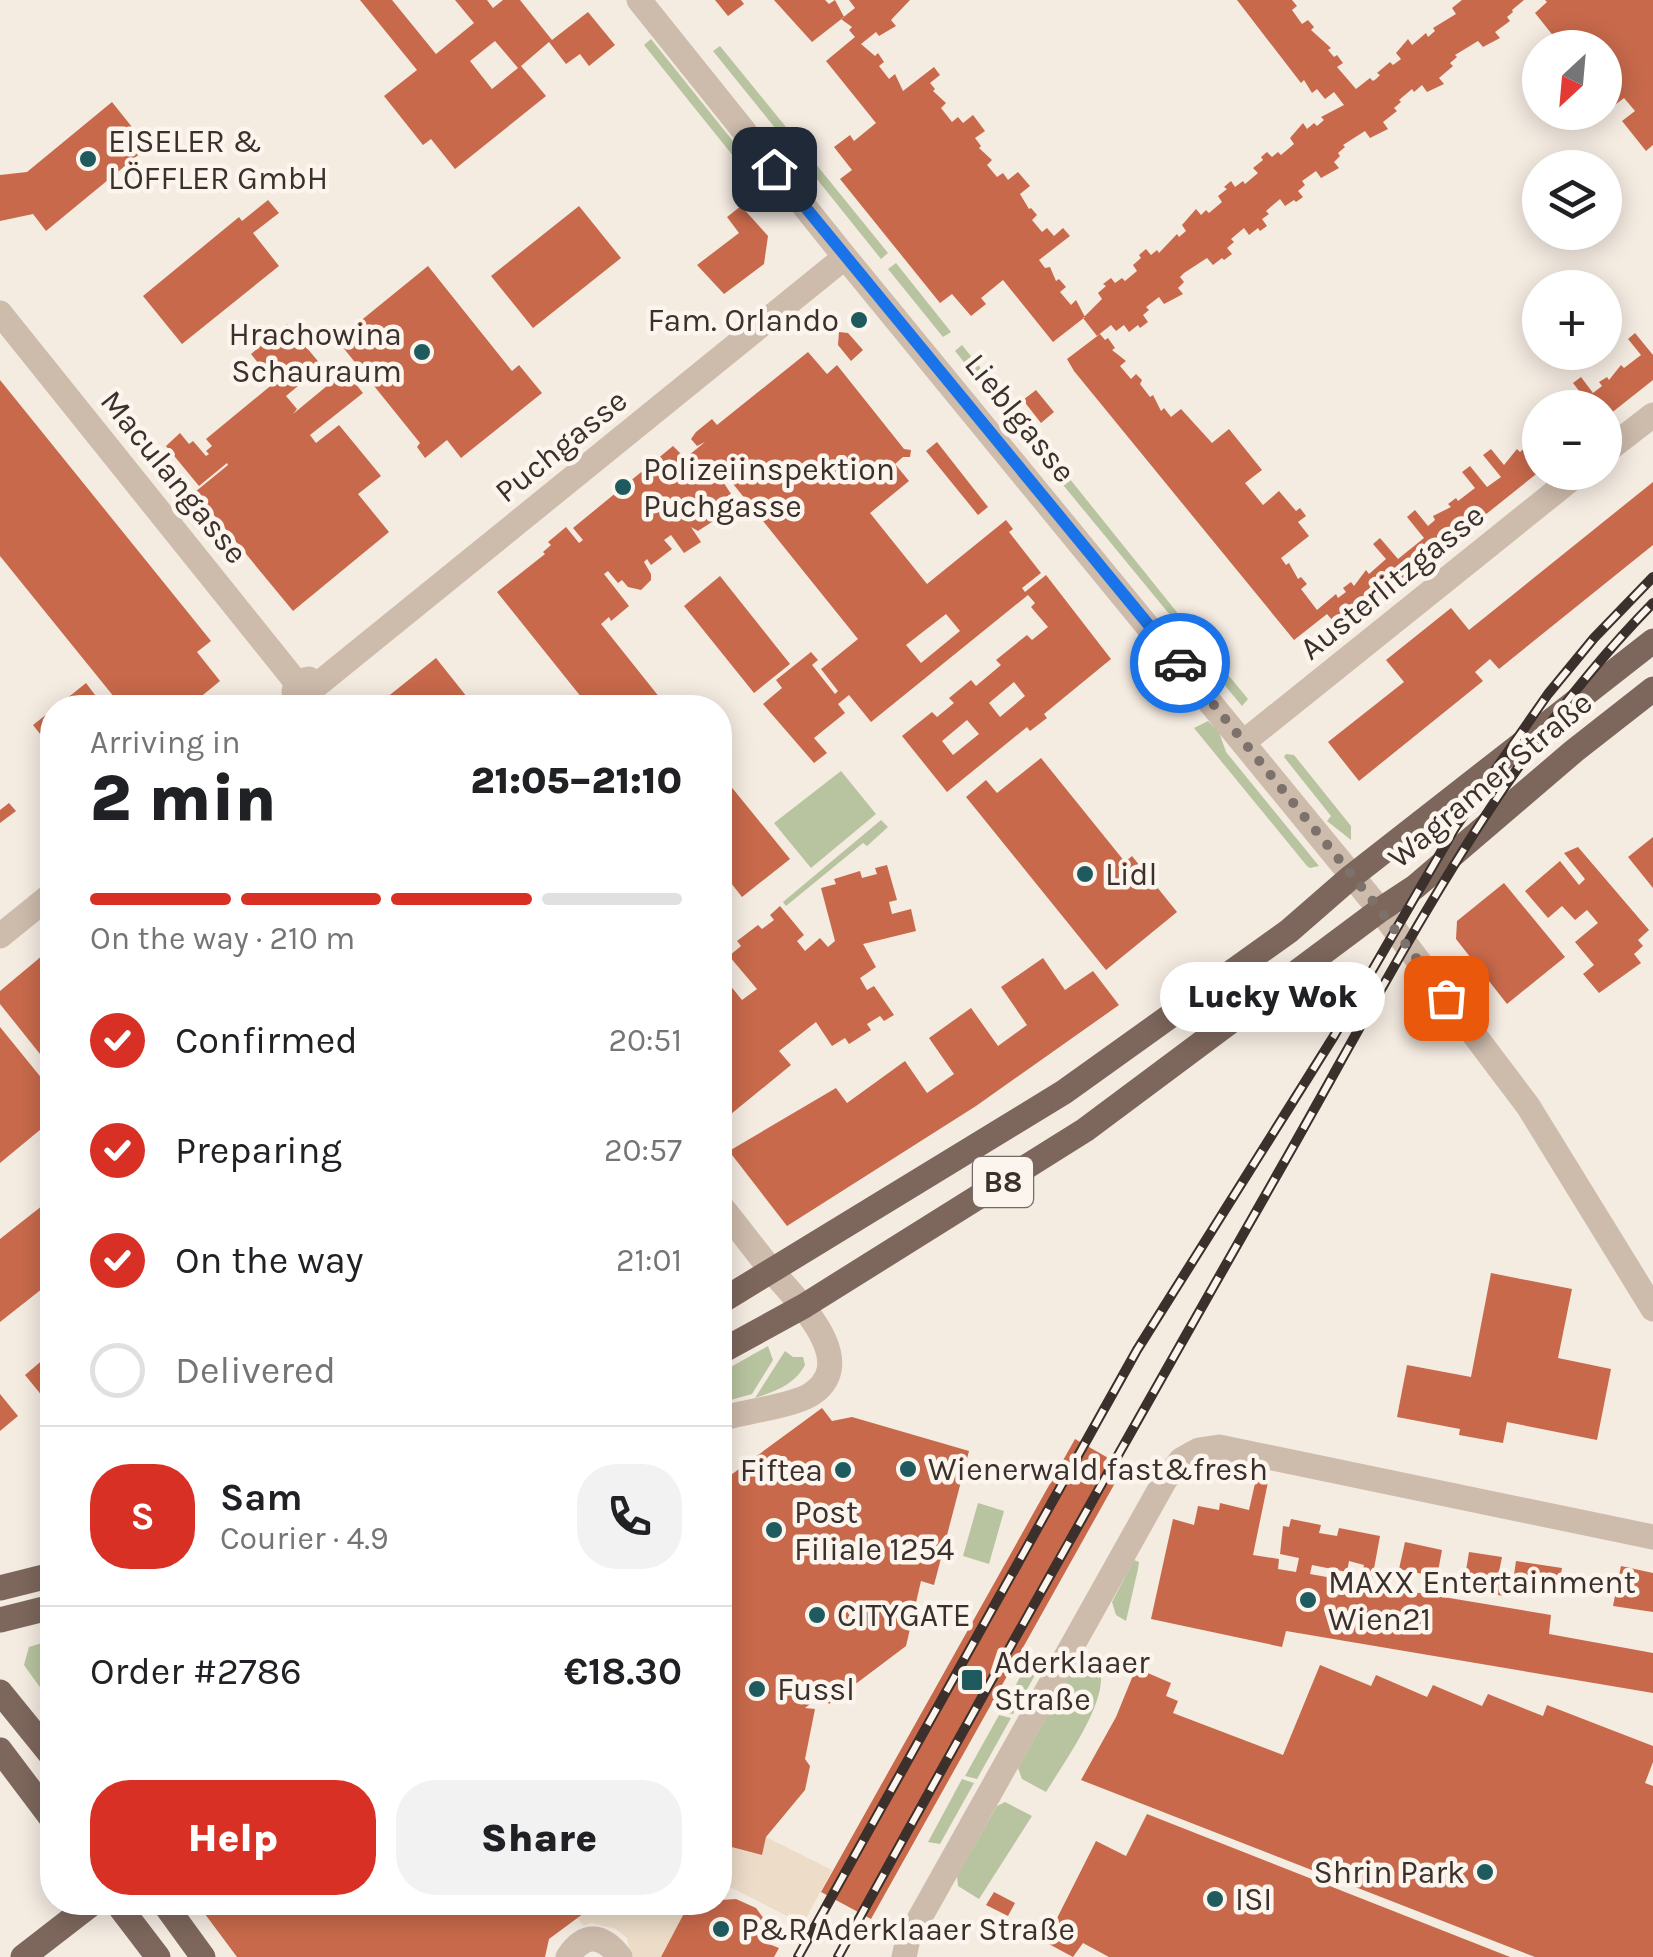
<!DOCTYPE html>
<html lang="en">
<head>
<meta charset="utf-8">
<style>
  :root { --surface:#fff; --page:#f2f2f2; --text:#202124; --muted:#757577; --line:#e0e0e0; --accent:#d93025 }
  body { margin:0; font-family:Karla,sans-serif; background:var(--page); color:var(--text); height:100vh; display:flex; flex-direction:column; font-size:38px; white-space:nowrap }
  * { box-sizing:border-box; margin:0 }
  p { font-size:32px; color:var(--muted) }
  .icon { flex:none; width:55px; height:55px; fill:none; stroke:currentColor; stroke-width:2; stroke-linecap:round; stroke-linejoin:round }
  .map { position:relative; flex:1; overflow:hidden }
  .side { position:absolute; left:40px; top:695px; width:692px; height:1220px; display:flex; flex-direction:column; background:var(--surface); border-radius:40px; box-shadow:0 5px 25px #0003 }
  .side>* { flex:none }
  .needle { width:65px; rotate:206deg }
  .fabs { position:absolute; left:1522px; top:30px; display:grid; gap:20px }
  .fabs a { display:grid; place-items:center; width:100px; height:100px; border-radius:50%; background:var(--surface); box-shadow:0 5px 25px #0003; font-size:50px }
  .pin { position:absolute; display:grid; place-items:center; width:85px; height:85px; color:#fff; margin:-42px; border-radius:20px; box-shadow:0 5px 15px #0006 }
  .courier { position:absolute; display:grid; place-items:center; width:100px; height:100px; margin:-50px; border:8px solid #1a73e8; border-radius:50%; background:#fff; color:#222; box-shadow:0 2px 12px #0007 }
  .bubble { position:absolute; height:70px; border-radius:35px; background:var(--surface); box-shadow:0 5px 25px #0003; font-size:32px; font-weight:800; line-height:70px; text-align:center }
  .headline em { font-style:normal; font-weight:800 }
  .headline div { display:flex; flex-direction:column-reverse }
  .headline { display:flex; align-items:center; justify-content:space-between; height:170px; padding:0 50px }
  h1 { font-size:65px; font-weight:800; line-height:75px }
  .bar { display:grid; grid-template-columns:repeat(4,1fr); gap:15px 10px; align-content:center; height:120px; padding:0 50px }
  .bar i { height:12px; border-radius:8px; background:var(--line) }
  .bar .on { background:var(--accent) }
  .bar p { grid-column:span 4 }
  .line { display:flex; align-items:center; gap:25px; padding:0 50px; border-top:2px solid var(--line) }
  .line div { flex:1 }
  .round { display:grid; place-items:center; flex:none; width:105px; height:105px; border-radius:40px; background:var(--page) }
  ol { padding:0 50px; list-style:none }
  li { display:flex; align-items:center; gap:30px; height:110px }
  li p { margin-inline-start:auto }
  li .icon { padding:10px; border-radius:50%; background:var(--accent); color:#fff; stroke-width:4 }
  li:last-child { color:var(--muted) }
  li i { width:55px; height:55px; border:5px solid var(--line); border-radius:50% }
  .button { display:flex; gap:20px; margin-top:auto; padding:20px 50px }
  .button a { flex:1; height:115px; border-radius:40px; background:var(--accent); color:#fff; font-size:40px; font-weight:800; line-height:115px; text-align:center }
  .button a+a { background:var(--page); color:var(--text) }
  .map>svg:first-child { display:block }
  .green { fill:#b8c4a0 }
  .plaza { fill:#ecdcc8 }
  .building { fill:#c8694b; fill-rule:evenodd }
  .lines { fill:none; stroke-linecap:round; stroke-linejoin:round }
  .minor { stroke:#cdbbac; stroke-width:25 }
  .major { stroke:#7d675c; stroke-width:25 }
  .rail-casing { stroke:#3b302b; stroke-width:10 }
  .rail { stroke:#fbf5ee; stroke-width:6; stroke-dasharray:19; stroke-linecap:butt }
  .done { stroke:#7c716b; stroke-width:10; stroke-dasharray:0 18 }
  .route { stroke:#1a73e8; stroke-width:12 }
  .poi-dot { fill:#1f5a5e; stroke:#fbf5ee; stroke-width:4 }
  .labels { text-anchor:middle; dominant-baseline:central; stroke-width:9; stroke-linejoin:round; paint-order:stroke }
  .shield { fill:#fbf5ee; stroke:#756b66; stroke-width:2.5 }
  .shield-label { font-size:30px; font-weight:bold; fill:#3b302b }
  .poi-label { font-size:32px; fill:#3b302b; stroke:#fbf5ee; text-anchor:start }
  .street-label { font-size:32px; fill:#3b302b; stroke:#fbf5ee }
</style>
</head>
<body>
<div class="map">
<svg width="1653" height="1957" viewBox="0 0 1653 1957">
  <rect width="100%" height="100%" fill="#f4ebe1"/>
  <path class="green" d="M651 39 761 176 754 182 644 45Z
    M720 46 803 148 796 154 713 51Z
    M815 163 888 253 881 259 808 168Z
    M896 263 951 332 943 337 888 269Z
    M962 345 1045 448 1038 454 955 351Z
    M1057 463 1196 636 1177 647 1174 642 1184 632 1050 469Z
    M1200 647 1206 648 1248 699 1242 706 1202 658 1191 664 1188 661Z
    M1208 721 1219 732 1226 752 1319 866 1310 868 1307 866 1194 728Z
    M1286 754 1294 755 1351 826V840L1327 821 1331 816 1284 757Z
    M841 771 876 814 811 868 774 823Z
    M881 820 888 827 867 846 863 843 786 906 783 902Z
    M768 1346 773 1360 752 1394 720 1403V1373Z
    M785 1351 793 1357H803L805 1365C794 1385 776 1391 755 1398Z
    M978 1503 1004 1511 989 1564 963 1556Z
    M1134 1560 1139 1562 1138 1569 1126 1621 1116 1615 1112 1602Z
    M52 1640V1704L24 1665 29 1647Z
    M1087 1655 1112 1662 1101 1676C1103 1709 1063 1764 1046 1792L1022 1779 1018 1768 1077 1662Z
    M1030 1659 1043 1661 1013 1714 1001 1712Z
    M999 1715 1011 1718 977 1779 965 1776Z
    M962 1779 974 1783 940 1844 928 1842Z
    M1005 1802 1032 1816 979 1899 958 1886 957 1876 997 1806Z"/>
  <path class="plaza" d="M766 1837 832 1870 803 1924 720 1882V1845L761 1855Z
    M599 1903H690L661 1957H631L627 1938 616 1929 591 1923 584 1926 577 1918Z"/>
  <path class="building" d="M360 0H392L436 54 474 23 455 0H487L493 8 503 0H520L552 40 588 12 615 45 589 66 580 54 566 64 549 42 521 66 546 96 455 169 431 139 423 145 384 96 417 70ZM495 41 518 68 492 89 470 61Z
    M715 0H741L744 4 728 16Z
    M774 0H825L829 4 835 0 844 17 812 42Z
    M849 0H910L891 20 896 26 879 36 876 32 861 44 875 56 878 53 884 62 879 66 889 79 895 74 903 91 934 67 940 75 930 83 935 89 933 91 946 103 941 108 952 122 958 117 963 123 973 115 985 131 975 138 981 146 979 148 992 160 987 165 997 177 1003 173 1008 180 1018 172 1030 186 1020 194 1029 209 1031 208 1037 215 1032 220 1042 232 1047 228 1054 236 1063 228 1070 236 1039 260 1045 268 1050 267 1056 281 1059 279 1066 287 1060 292 1071 305 1076 300 1085 317 1053 342 1003 280 981 298 986 304 971 316 952 294 940 303 840 179 852 170 834 147 850 135 854 141 876 123 826 61 855 37 849 30 852 27 841 19 855 8Z
    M1237 0H1292L1297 6 1292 10 1302 24 1308 20 1314 27 1311 30 1331 48 1328 50 1334 57 1337 55 1343 63 1337 67 1356 89 1370 78 1373 81 1376 79 1380 75 1377 73 1390 62 1393 65 1401 59 1396 53 1408 39 1412 45 1426 33 1428 37 1435 31 1433 28 1456 14 1452 8 1462 0H1524L1512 10 1513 12 1507 17 1510 21 1495 32 1500 38 1483 47 1478 41 1455 55 1457 57 1450 63 1453 66 1439 78 1444 84 1427 92 1422 85 1414 92 1412 89 1399 100 1401 102 1394 108 1397 111 1383 122 1388 129 1370 138 1365 131 1343 145 1345 147 1338 153 1340 156 1334 162 1339 168 1321 178 1316 171 1302 181 1305 185 1298 191 1303 197 1296 202 1294 200 1285 206 1280 199 1266 211 1269 214 1262 219 1267 226 1260 231 1258 228 1249 235 1244 228 1231 239 1234 242 1227 248 1232 254 1224 260 1222 258 1213 265 1207 258 1184 273 1180 277 1184 282 1178 288 1183 294 1164 304 1159 297 1146 307 1149 310 1143 315 1148 322 1140 328 1138 325 1129 332 1124 325 1116 331 1111 325 1097 336 1083 318 1102 299 1098 293 1106 286 1103 284 1111 278 1115 283 1122 278 1125 281 1137 271 1133 265 1141 258 1139 255 1146 249 1151 255 1157 250 1159 253 1177 234 1179 237 1186 231 1182 225 1196 209 1201 215 1206 210 1209 213 1222 202 1218 196 1227 189 1224 187 1231 181 1235 187 1243 181 1245 184 1258 173 1253 168 1263 160 1261 157 1267 152 1272 157 1278 152 1281 155 1294 144 1290 138 1303 123 1307 129 1314 123 1317 126 1324 120 1321 117 1344 105 1334 92 1325 99 1317 89 1312 93 1304 80 1301 83Z
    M1545 0H1653V145L1646 151 1622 121 1635 111 1624 98 1611 108 1605 100V48H1584L1572 33 1559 43 1535 13 1547 2Z
    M112 102 148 147 46 231 33 214 0 221V175L27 172Z
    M268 200 279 213 253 233 279 266 182 344 143 296 239 217 242 221Z
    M579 206 621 258 533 328 491 276Z
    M741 206 768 236 764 264 724 294 697 265 739 233 727 217Z
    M428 266 512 371 519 365 542 393 461 458 447 440 425 458 417 447 420 443 337 340Z
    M287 324 322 366 286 396 297 409 293 414 345 371 363 393 310 435 316 443 339 425 381 476 358 494 389 532 293 611 195 492 228 465 227 463 199 486 166 446 180 433 189 444 193 441 206 456 209 454 206 451 212 446 206 439 274 383 251 354Z
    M839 332 848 333 863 350 851 361 838 345Z
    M1635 333 1653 355V380L1605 418V408H1586L1590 405 1573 383 1581 377 1593 393 1602 386 1599 382 1607 377 1609 380 1621 365 1624 368 1641 355 1628 339Z
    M1100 334 1105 340 1108 338 1115 348 1112 350 1126 361 1120 366 1131 379 1136 374 1142 380 1140 384 1150 397 1153 395 1161 411 1164 408 1171 417 1181 409 1212 443 1229 429 1262 470 1245 483 1263 505 1279 491 1296 511 1300 508 1306 516 1298 522 1309 536 1281 558 1286 565 1289 563 1298 579 1301 577 1307 584 1301 589 1317 610 1336 594 1338 598 1346 592 1343 588 1351 582 1354 586 1366 570 1369 574 1386 559 1373 544 1380 538 1398 559 1424 538 1407 517 1415 510 1428 526 1435 520 1433 516 1451 507 1448 504 1456 498 1458 501 1475 488 1462 472 1470 466 1487 487 1501 477 1483 455 1491 449 1504 465 1517 449 1520 452 1527 446 1524 443 1540 436V471L1355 619 1352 616 1338 627 1327 614 1294 640 1074 371 1067 359Z
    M808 352 827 374 837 365 904 449 911 450 910 457H903L895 464 909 481 870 513 927 584 1006 520 1013 529 1009 532 1041 573 1022 588 1025 592 1046 575 1111 659 1044 714 1047 718 1030 731 1027 727 947 792 902 736 932 712 937 717 954 703 949 698 971 680 976 686 1001 665 996 660 1027 635 1032 640 1048 627 1031 607 1035 603 1028 595 871 722 849 695 838 704 845 713 814 738 827 753 814 763 763 704 782 688 776 680 811 652 818 660 812 665 835 694 838 691 821 669 858 639 717 464 705 475 707 478 716 471 731 494 723 499 726 504 715 511 718 518 698 531 691 527 701 542 684 553 671 535 664 540 672 549 651 565 647 559 644 562 651 574V580L641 590 628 587 622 580 618 583 608 571 604 574 629 606 611 621 609 617 601 624 668 708H590L497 592 545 554 543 552 551 545 548 542 566 527 579 543 583 540 573 528 673 446 695 468 698 466 689 455 705 442 697 446 691 439 696 432 712 419 717 425ZM946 614 960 631 921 663 906 645ZM1014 682 1025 696 1000 717 989 703ZM967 720 979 734 953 755 942 741Z
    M0 380 211 641 197 652 220 681 187 708H141L136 701 123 708 0 556Z
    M1036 390 1054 412 1041 423 1023 400Z
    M937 442 988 507 978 515 926 451Z
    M1653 482V545L1499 669 1490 659 1475 672 1483 681 1359 781 1328 742 1404 682 1386 660 1451 608 1469 630Z
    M720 576 790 664 754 693 684 606Z
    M436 658 471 702 463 708H393L386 698Z
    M86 683 105 708H55Z
    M52 710V749L33 725Z
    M1041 758 1125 862 1132 856 1177 912 1106 970 966 797 986 780 997 793Z
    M720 773 790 859 742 897 720 869Z
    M9 803 16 811 0 823V810Z
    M1653 837V888L1628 857Z
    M1578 847 1649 930 1638 940 1643 946 1634 954 1641 963 1599 993 1583 974 1594 965 1575 942 1598 923 1587 910 1575 920 1562 906 1548 918 1525 891 1560 861 1579 885 1585 879 1564 853Z
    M887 865 897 900 889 902 892 914 911 909 916 931 863 944 876 967 860 978 867 990 874 986 894 1015 884 1021 880 1016 867 1024 871 1030 849 1044 845 1038 832 1046 816 1022 779 1051 791 1065 720 1123V973L742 1000 757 989 729 956 741 946 737 941 758 925 762 929 774 920 770 915 780 906 804 935 797 941 805 951 820 938 828 947 835 941 821 888 836 884 834 879 860 871 862 878 877 874 875 868Z
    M1504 883 1565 957 1507 1004 1456 939 1457 921Z
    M43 955 52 967V1069L0 1004V991Z
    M1043 958 1065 990 1093 971 1119 1005 976 1106 787 1226 729 1151 836 1088 847 1103 905 1061 927 1093 954 1074 929 1038 971 1008 998 1046 1027 1025 1001 987Z
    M0 1027 52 1091V1120L0 1163Z
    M52 1198V1281L0 1322V1239Z
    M1491 1273 1572 1289 1558 1358 1611 1369 1597 1440 1507 1422 1503 1443 1459 1435 1460 1429 1397 1417 1407 1365 1471 1377Z
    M52 1352V1408L25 1375Z
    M0 1394 18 1416 0 1431Z
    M822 1408 832 1421 852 1417 969 1451 934 1585 921 1581 906 1646 829 1704 822 1695 805 1708 815 1709 805 1759 810 1766 805 1790 766 1837 762 1855 720 1844V1483Z
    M1075 1439 1124 1467 871 1919 821 1892Z
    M1256 1479 1268 1482 1253 1555 1279 1559 1278 1569 1296 1572 1299 1558 1280 1554 1283 1526 1289 1527 1291 1519 1321 1525 1319 1533 1337 1536 1339 1528 1380 1536 1371 1585 1551 1615 1549 1634 1653 1653V1693L1286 1631 1282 1647 1151 1619 1173 1519 1194 1525 1198 1506 1219 1510 1220 1503 1249 1510ZM1349 1561 1364 1565 1360 1583 1310 1574 1312 1565 1347 1572Z
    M1405 1542 1442 1550 1437 1577 1399 1569Z
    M1469 1552 1502 1557 1499 1572 1514 1575 1516 1561 1562 1568 1558 1592 1505 1584 1504 1596 1492 1594 1493 1587 1464 1583Z
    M1621 1566 1653 1573V1612L1613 1606Z
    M1320 1665 1371 1686 1376 1675 1427 1697 1433 1685 1482 1706 1488 1694 1543 1716 1547 1705 1653 1746V1762L1645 1783 1653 1786V1957H1535L1081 1780 1116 1717 1136 1668 1171 1683 1166 1696 1178 1701 1173 1713 1283 1755Z
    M1147 1814 1510 1957H1109L1083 1943 1073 1957 1045 1942 1096 1841 1126 1856Z
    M994 1892 1015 1903 1008 1916 986 1905Z
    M736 1899 756 1908 767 1923 764 1942 779 1948 774 1957H661L690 1902Z
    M196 1902H599L549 1939 545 1957H237Z"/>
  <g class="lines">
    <path class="minor" d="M639 0 845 257 1380 910 1528 1106 1653 1309
      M0 313 296 682
      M1605 452 1653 415
      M309 679 296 682 294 692 298 700 311 701
      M317 685 845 257
      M1245 741 1580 472
      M0 936 52 894
      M720 1205C738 1227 755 1250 773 1272 795 1299 863 1362 810 1395 792 1406 743 1412 720 1419
      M568 1957C585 1931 603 1935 620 1957
      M904 1957 908 1939 1165 1480 1181 1460 1199 1450 1219 1447 1653 1537"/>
    <path class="major" d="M720 1302 1064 1092 1289 931 1351 877 1653 641
      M720 1352 804 1306 1085 1130 1380 910 1415 887 1574 751 1653 689
      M0 1588 52 1575
      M0 1620 52 1607
      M0 1692 52 1756
      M0 1750 52 1819
      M116 1902 158 1957
      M163 1902 203 1957
      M23 1957 94 1902"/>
    <g class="rail-casing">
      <path id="rail" d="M798 1957 1137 1350 1334 1036 1455 828 1548 694 1594 638 1653 577
        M838 1957C985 1690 1135 1424 1286 1159 1396 966 1496 763 1653 603"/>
    </g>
    <use href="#rail" class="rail"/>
  </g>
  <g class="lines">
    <path class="done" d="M1180 663 1380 910 1446 998"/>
    <path class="route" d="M774 169 1180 663"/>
  </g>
  <g class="poi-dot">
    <circle cx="88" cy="159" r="10"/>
    <circle cx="859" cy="320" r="10"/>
    <circle cx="422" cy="352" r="10"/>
    <circle cx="623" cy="487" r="10"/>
    <circle cx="1085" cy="874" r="10"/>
    <circle cx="908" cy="1469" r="10"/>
    <circle cx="843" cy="1470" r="10"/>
    <circle cx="774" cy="1530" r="10"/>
    <circle cx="1308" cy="1600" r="10"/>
    <circle cx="817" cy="1615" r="10"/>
    <rect x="960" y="1668" width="24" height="24" rx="5"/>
    <circle cx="757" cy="1689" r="10"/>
    <circle cx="1485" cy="1872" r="10"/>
    <circle cx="1215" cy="1899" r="10"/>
    <circle cx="721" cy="1929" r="10"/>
  </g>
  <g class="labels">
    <rect class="shield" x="973" y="1157" width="60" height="50" rx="8"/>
    <g class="shield-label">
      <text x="1003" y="1182">B8</text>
    </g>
    <g class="poi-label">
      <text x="108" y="141">EISELER &amp;<tspan x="108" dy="37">LÖFFLER GmbH</tspan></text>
      <text x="839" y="320" text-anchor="end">Fam. Orlando</text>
      <text x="402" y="334" text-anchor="end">Hrachowina<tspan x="402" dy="37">Schauraum</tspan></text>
      <text x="643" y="469">Polizeiinspektion<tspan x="643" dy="37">Puchgasse</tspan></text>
      <text x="1105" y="874">Lidl</text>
      <text x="928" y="1469">Wienerwald fast&amp;fresh</text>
      <text x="823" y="1470" text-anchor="end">Fiftea</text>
      <text x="794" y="1512">Post<tspan x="794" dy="37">Filiale 1254</tspan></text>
      <text x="1328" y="1582">MAXX Entertainment<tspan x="1328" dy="37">Wien21</tspan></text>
      <text x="837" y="1615">CITYGATE</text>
      <text x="994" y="1662">Aderklaaer<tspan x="994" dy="37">Straße</tspan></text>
      <text x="777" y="1689">Fussl</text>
      <text x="1465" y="1872" text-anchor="end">Shrin Park</text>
      <text x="1235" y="1899">ISI</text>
      <text x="741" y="1929">P&amp;R Aderklaaer Straße</text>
    </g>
    <g class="street-label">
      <text transform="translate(1020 418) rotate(51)">Lieblgasse</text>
      <text transform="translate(561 446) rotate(-39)">Puchgasse</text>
      <text transform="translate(174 477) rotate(51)">Maculangasse</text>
      <text transform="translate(1392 582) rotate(-39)">Austerlitzgasse</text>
      <text transform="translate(1490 780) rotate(-40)">Wagramer Straße</text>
    </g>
  </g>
</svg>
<div class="fabs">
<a><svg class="needle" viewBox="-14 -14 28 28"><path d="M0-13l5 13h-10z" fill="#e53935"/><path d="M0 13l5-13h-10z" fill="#757577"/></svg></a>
<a><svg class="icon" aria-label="layers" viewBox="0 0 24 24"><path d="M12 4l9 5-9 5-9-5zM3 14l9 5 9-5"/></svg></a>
<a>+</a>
<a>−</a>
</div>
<div class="pin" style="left:1446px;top:998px;background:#ea580c"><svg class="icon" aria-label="bag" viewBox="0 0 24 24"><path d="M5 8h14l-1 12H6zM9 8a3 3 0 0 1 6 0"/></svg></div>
<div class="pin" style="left:774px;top:169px;background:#1f2937"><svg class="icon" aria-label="home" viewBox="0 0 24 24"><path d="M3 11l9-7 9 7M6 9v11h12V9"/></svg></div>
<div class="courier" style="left:1180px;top:663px"><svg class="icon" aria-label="car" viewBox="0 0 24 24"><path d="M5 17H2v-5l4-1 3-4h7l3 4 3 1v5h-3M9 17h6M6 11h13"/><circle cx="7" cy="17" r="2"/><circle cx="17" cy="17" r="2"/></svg></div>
<div class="bubble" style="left:1160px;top:962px;width:225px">Lucky Wok</div>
<section class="side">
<div class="headline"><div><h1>2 min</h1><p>Arriving in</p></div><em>21:05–21:10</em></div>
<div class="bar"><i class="on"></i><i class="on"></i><i class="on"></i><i></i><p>On the way · 210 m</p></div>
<ol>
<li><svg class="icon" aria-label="check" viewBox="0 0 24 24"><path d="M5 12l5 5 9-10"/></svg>Confirmed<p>20:51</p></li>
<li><svg class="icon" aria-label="check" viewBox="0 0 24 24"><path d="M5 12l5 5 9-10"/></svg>Preparing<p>20:57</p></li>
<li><svg class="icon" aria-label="check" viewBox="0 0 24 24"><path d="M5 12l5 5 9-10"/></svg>On the way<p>21:01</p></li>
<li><i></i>Delivered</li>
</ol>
<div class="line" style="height:180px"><b class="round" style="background:var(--accent);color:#fff">S</b><div><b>Sam</b><p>Courier · 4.9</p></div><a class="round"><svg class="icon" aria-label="phone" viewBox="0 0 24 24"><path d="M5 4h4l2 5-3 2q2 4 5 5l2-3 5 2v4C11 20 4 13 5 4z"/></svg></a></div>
<div class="line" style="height:130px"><div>Order #2786</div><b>€18.30</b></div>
<div class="button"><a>Help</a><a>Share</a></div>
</section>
</div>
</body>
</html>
